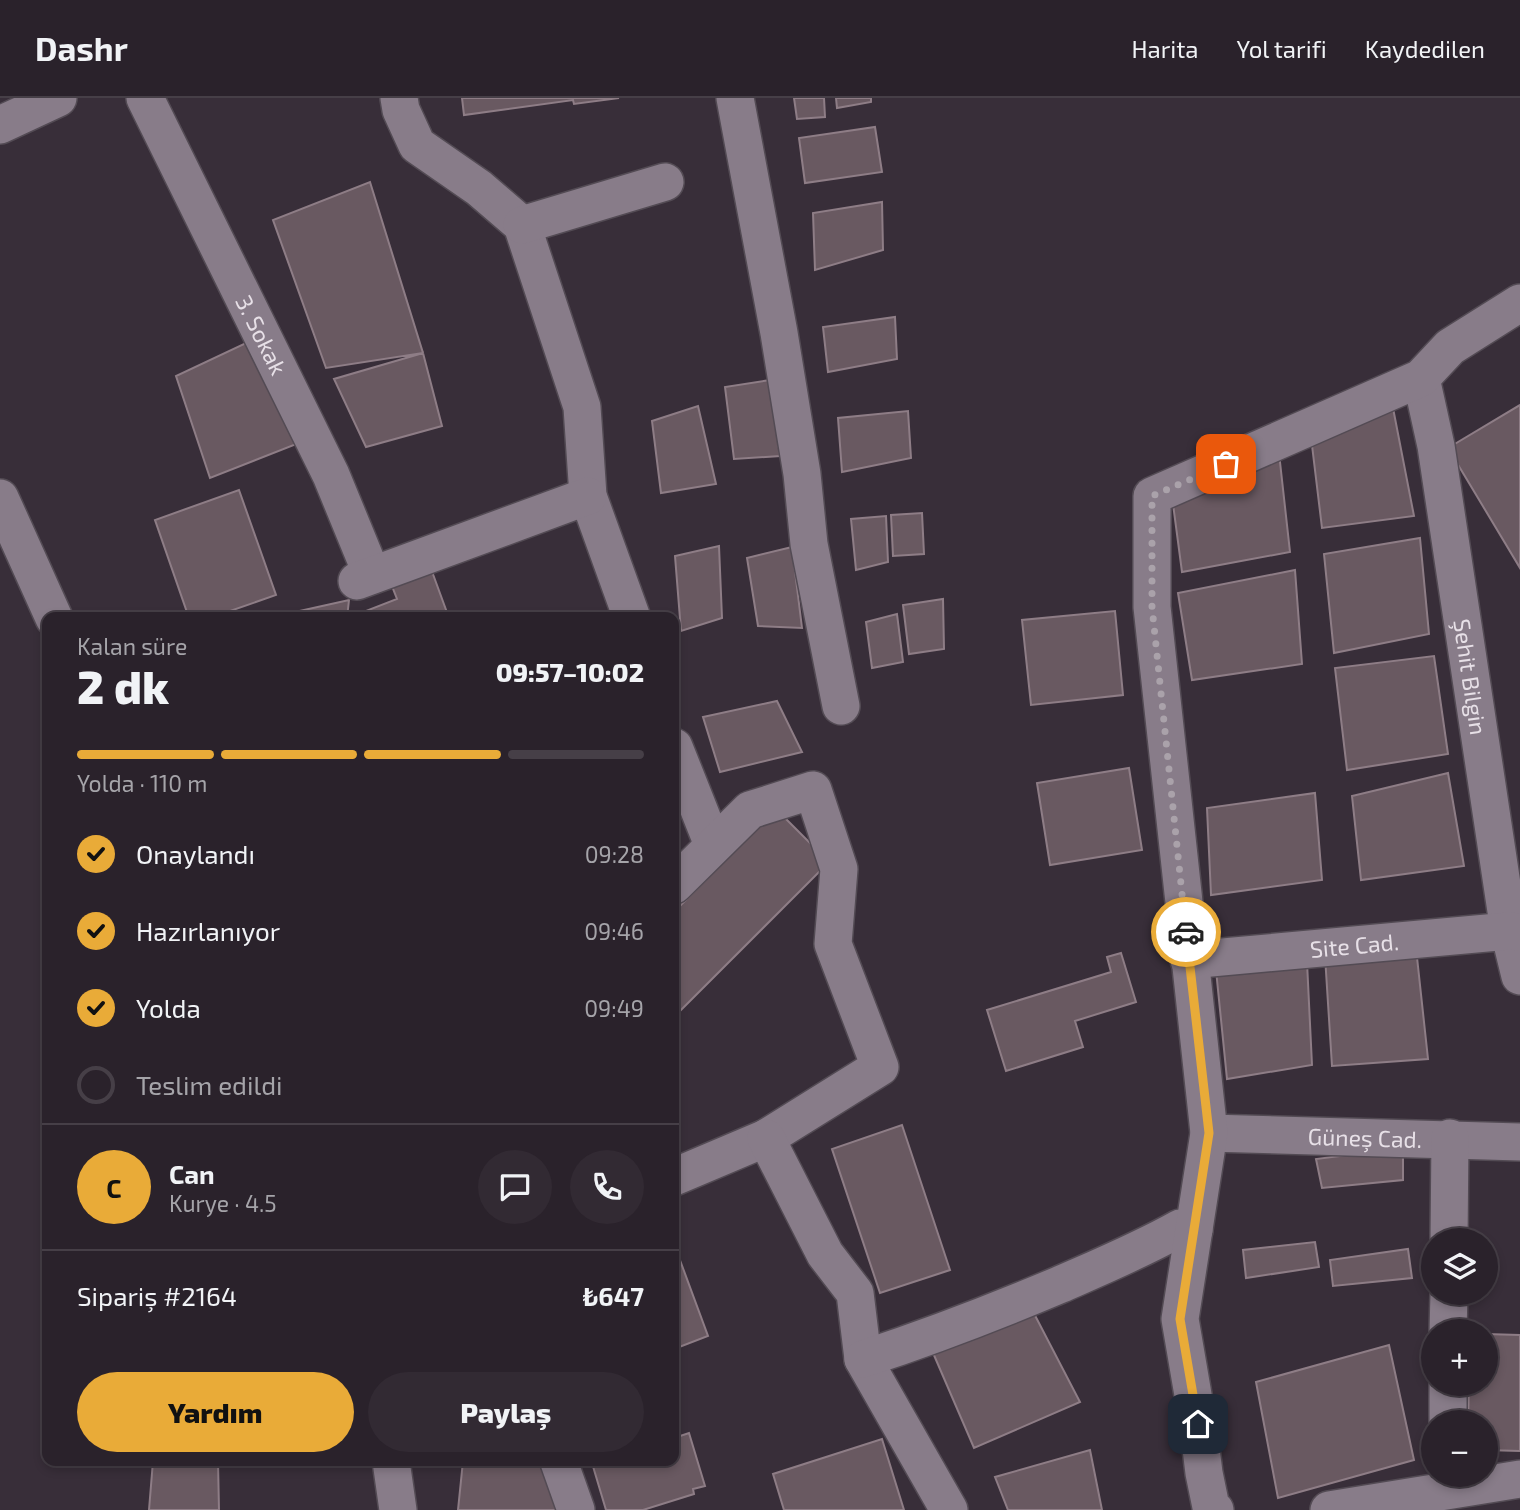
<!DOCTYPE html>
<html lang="tr">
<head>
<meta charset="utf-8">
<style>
  :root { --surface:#2a222b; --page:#322a33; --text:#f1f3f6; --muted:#a5a4a9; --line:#463f47; --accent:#e9ab38 }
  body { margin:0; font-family:"Exo 2",sans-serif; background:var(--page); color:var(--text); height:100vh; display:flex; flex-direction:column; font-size:26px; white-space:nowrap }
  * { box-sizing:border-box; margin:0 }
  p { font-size:23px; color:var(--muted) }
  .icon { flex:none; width:38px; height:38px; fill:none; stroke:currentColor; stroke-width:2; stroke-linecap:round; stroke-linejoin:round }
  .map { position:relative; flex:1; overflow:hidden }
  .side { position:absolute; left:42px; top:514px; width:637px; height:854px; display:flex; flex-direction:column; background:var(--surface); border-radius:14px; box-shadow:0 4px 10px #0003,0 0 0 2px var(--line) }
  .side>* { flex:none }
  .fabs { position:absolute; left:1421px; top:1130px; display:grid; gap:14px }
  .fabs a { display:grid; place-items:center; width:77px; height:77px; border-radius:50%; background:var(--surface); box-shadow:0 4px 10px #0003,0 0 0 2px var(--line); font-size:35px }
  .pin { position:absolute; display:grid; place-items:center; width:60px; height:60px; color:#fff; margin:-30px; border-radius:14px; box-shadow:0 4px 10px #0006 }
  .courier { position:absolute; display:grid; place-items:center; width:70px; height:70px; margin:-35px; border:5px solid #e9ab38; border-radius:50%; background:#fff; color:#222; box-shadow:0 2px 9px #0007 }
  .overview em { font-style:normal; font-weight:800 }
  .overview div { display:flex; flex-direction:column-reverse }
  .overview { display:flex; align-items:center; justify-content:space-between; height:119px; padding:0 35px }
  h1 { font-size:46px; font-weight:800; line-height:52px }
  .bar { display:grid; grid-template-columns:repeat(4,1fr); gap:10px 7px; align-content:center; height:84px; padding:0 35px }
  .bar i { height:9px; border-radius:5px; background:var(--line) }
  .bar .current { background:var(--accent) }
  .bar p { grid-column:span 4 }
  .line { display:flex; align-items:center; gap:18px; padding:0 35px; border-top:2px solid var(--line) }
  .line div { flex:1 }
  .round { display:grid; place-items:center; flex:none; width:74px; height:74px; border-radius:37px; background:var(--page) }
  ol { padding:0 35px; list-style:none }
  li { display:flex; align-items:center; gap:21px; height:77px }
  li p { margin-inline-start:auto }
  li .icon { padding:7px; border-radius:50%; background:var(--accent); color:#111; stroke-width:4 }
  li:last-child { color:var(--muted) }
  li i { width:38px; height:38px; border:4px solid var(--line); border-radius:50% }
  .cta { display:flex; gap:14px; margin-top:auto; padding:14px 35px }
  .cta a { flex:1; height:80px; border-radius:42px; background:var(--accent); color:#111; font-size:28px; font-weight:800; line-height:80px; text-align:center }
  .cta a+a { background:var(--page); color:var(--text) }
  header { display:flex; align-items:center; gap:42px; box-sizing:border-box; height:98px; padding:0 35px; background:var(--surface); border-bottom:2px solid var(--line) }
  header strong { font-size:33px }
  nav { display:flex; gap:38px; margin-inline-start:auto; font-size:24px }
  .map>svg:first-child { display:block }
  .building { fill:#695961; stroke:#8e7d86; stroke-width:2 }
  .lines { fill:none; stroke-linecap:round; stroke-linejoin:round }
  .minor-casing { stroke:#534b54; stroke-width:40 }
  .minor { stroke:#887c89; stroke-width:37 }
  .done { stroke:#aaa2aa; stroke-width:7; stroke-dasharray:0 12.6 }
  .route { stroke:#e9ab38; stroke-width:9 }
  .labels { text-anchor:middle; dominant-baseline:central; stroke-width:7; stroke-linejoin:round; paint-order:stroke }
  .street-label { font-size:23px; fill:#e7e0e7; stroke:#382e39 }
</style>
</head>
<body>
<header>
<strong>Dashr</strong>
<nav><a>Harita</a><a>Yol tarifi</a><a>Kaydedilen</a></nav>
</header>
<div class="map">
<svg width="1520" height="1412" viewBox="0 0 1520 1412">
  <rect width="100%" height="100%" fill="#382e39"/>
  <path class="building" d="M462 0H619L574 6 573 2 464 17Z
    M794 0H824L825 19 797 21Z
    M836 0H871V4L837 10Z
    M875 29 882 74 805 85 799 40Z
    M370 84 423 255 326 270 273 122Z
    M882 104 883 152 815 172 813 115Z
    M895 219 897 261 828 274 823 229Z
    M261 238 299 345 210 380 176 278Z
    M423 255 442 328 366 349 334 281Z
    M770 282 780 358 734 361 725 289Z
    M1520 307V470L1448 350Z
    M698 308 716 386 661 395 652 323Z
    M1393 310 1414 418 1322 430 1311 339Z
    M908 313 911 360 842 374 838 320Z
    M1279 355 1290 454 1182 474 1173 406Z
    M239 392 276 497 210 520H189L155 422Z
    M922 415 924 456 893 458 891 417Z
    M886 418 888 464 856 472 851 421Z
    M1420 440 1429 536 1334 555 1324 456Z
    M719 448 722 520 681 533 675 458Z
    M792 449 802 530 758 528 747 460Z
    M430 468 449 520H359L358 516 397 501 390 483Z
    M1295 472 1302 566 1192 582 1178 495Z
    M943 501 944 551 909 556 903 507Z
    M349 502 347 520H268Z
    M1115 513 1123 597 1031 607 1022 522Z
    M897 516 903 564 872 570 866 524Z
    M1434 558 1448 656 1347 672 1335 570Z
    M777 603 802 654 720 674 703 619Z
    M1129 670 1142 752 1050 767 1037 685Z
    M1448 675 1464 768 1361 782 1352 698Z
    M1315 695 1322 782 1211 797 1207 710Z
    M776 711 829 764 674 919V814Z
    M1416 850 1428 961 1332 968 1325 858Z
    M1121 855 1136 904 1075 923 1083 949 1006 973 987 912 1111 874 1107 859Z
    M1307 864 1312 967 1227 981 1216 872Z
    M902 1027 950 1172 880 1195 832 1051Z
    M1403 1050V1082L1322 1090 1316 1061Z
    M1315 1144 1319 1169 1246 1180 1243 1152Z
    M1408 1151 1412 1180 1333 1188 1330 1162Z
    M677 1154 708 1238 674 1251V1155Z
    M1027 1202 1080 1304 974 1350 927 1241Z
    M1486 1236 1520 1237V1353L1486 1352V1325H1468L1469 1286H1486Z
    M1389 1247 1414 1362 1278 1400 1256 1284Z
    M689 1335 705 1388 693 1391 694 1396 643 1412H606L592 1365 674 1363V1340Z
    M882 1341 904 1412H784L773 1376Z
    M1090 1352 1102 1412H1008L995 1379Z
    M153 1363H218L219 1412H149Z
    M463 1363H517L550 1368 557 1412H458Z"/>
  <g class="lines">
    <g class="minor-casing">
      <g id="minor">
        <path id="s1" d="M145 0 331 377 372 477"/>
        <path d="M399 0 401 12 417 47 479 90 522 127 582 309 588 398 632 520"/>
        <path d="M735 0 779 235 802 376 809 446 841 608"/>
        <path d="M0 27 58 0"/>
        <path d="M522 127 665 84"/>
        <path id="s2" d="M1421 280 1436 348 1509 833 1520 878"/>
        <path d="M0 400 54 520"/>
        <path d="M357 483 588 398"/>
        <path d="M674 649 713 747"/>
        <path d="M674 787 750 712 813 692 839 771 833 846 880 969 766 1040 674 1079"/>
        <path id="s3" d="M1189 862 1509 833 1520 834"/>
        <path id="s4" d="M1209 1035 1520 1044"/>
        <path d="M766 1040 825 1156 855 1195 863 1261 949 1412"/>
        <path d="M1449 1143 1450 1040"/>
        <path d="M1448 1234 1449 1195"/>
        <path d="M863 1261C930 1239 995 1214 1059 1187 1100 1169 1141 1152 1180 1130L1194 1132"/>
        <path d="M1448 1325V1286"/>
        <path d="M391 1363 398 1412"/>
        <path d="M559 1364 576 1412"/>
        <path d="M1215 1412 1211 1409 1204 1375 1198 1326 1180 1221 1209 1035 1152 509V398L1421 280 1450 249 1520 205"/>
        <path d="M1329 1412 1520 1381"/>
      </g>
    </g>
    <use href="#minor" class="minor"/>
  </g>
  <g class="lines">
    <path class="done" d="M1186 834 1152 509V398L1226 366"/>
    <path class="route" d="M1186 834 1209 1035 1180 1221 1198 1326"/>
  </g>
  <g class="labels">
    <g class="street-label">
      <text stroke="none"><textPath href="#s1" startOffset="264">3. Sokak</textPath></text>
      <text stroke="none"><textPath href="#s2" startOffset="303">Şehit Bilgin</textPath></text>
      <text stroke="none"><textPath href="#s3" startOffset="166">Site Cad.</textPath></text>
      <text stroke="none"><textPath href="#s4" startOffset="156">Güneş Cad.</textPath></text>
    </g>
  </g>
</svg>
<div class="fabs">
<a><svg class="icon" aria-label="layers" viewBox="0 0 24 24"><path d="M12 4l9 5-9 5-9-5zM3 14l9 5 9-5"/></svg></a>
<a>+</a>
<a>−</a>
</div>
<div class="pin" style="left:1226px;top:366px;background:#ea580c"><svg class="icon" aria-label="bag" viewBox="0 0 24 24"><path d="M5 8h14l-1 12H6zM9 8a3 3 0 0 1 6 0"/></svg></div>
<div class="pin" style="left:1198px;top:1326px;background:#1f2937"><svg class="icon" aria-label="home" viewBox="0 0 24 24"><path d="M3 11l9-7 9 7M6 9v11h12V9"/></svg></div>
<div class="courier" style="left:1186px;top:834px"><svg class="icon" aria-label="car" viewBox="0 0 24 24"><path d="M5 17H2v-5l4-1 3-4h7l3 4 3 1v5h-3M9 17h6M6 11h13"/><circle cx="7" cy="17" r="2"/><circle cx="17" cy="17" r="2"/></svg></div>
<section class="side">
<div class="overview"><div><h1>2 dk</h1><p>Kalan süre</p></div><em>09:57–10:02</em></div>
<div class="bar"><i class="current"></i><i class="current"></i><i class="current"></i><i></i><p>Yolda · 110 m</p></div>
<ol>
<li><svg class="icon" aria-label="check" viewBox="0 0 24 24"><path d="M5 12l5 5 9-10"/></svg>Onaylandı<p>09:28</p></li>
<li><svg class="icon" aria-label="check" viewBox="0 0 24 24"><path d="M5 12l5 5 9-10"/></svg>Hazırlanıyor<p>09:46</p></li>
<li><svg class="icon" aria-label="check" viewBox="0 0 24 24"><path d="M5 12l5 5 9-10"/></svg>Yolda<p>09:49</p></li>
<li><i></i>Teslim edildi</li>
</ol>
<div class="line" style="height:126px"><b class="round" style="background:var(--accent);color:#111">C</b><div><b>Can</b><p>Kurye · 4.5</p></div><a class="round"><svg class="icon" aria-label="chat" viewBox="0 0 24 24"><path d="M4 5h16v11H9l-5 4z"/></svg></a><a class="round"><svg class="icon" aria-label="phone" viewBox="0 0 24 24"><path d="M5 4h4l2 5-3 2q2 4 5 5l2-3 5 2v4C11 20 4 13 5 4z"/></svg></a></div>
<div class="line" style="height:91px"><div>Sipariş #2164</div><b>₺647</b></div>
<div class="cta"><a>Yardım</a><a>Paylaş</a></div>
</section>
</div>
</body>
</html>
